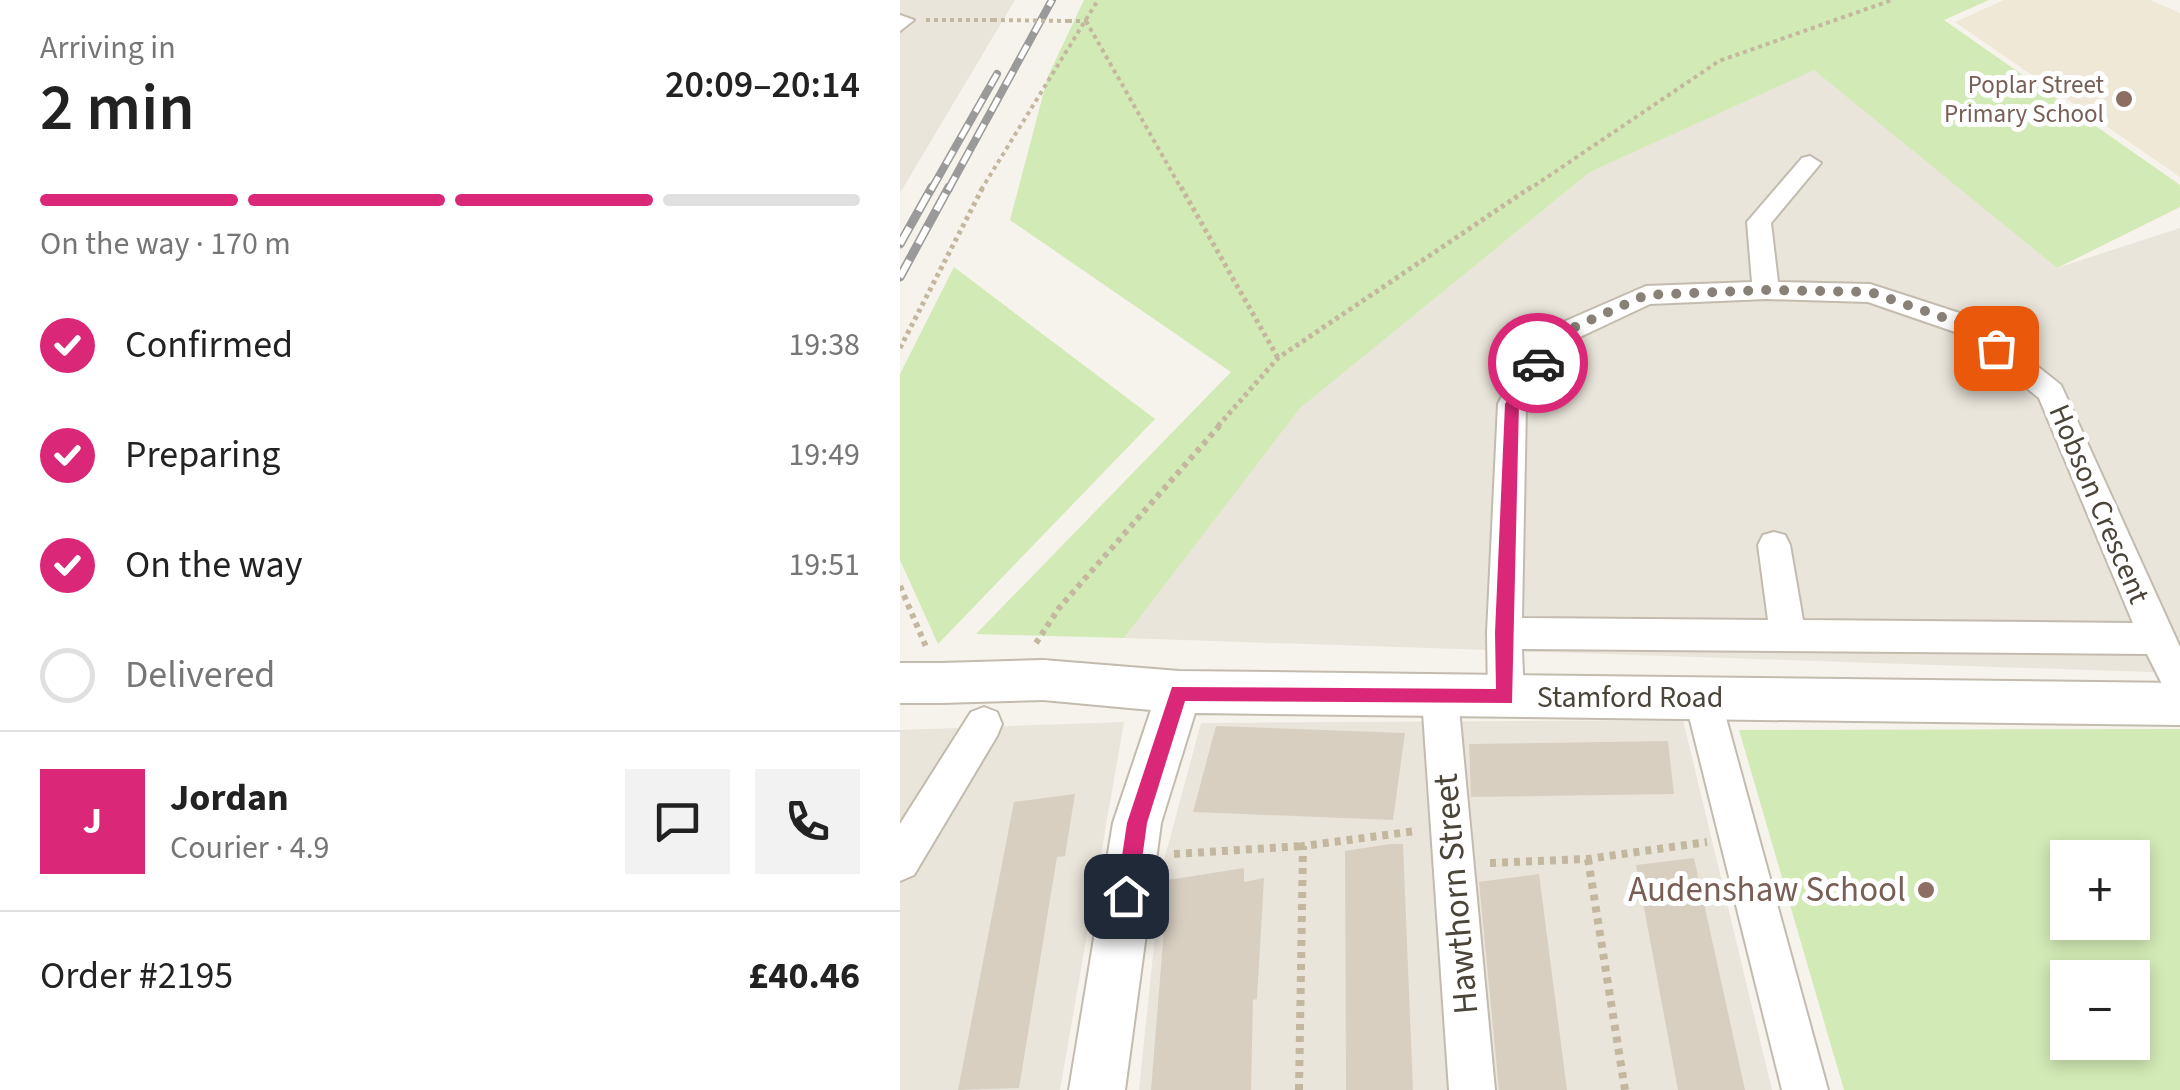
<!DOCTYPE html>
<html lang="en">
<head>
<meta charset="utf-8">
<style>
  :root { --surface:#fff; --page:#f2f2f2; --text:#222; --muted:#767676; --line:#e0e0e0; --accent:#db2777 }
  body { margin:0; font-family:"Source Sans 3",sans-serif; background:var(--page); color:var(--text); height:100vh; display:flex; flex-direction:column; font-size:38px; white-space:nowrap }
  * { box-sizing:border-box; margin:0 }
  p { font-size:32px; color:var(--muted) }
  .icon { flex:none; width:55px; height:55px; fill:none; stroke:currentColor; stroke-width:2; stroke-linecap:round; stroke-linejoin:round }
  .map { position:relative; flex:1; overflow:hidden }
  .drawer { display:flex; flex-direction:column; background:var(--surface); width:900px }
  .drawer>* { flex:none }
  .controls { position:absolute; left:1150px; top:840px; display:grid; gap:20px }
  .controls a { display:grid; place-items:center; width:100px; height:100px; border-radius:0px; background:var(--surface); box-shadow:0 5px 15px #0003; font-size:50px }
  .pin { position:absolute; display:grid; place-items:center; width:85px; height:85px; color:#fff; margin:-42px; border-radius:20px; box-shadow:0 5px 15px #0006 }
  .courier { position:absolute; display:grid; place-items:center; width:100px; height:100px; margin:-50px; border:8px solid #db2777; border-radius:50%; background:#fff; color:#222; box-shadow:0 2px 12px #0007 }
  .headline em { font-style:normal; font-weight:600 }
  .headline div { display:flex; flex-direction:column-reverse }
  .headline { display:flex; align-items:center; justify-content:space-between; height:170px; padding:0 40px }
  h1 { font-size:65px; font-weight:600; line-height:75px }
  .bar { display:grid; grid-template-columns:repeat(4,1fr); gap:15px 10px; align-content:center; height:120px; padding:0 40px }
  .bar i { height:12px; border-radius:8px; background:var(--line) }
  .bar .on { background:var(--accent) }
  .bar p { grid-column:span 4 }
  .line { display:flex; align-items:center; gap:25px; padding:0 40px; border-top:2px solid var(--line) }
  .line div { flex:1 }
  .round { display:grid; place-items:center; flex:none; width:105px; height:105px; border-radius:0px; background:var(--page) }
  ol { padding:0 40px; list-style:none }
  li { display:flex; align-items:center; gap:30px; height:110px }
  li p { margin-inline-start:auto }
  li .icon { padding:10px; border-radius:50%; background:var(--accent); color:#fff; stroke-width:4 }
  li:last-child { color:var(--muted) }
  li i { width:55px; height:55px; border:5px solid var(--line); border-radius:50% }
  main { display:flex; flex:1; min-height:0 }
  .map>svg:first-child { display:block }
  .residential { fill:#eae5da }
  .education { fill:#efe8d6 }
  .green { fill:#d2eab5; fill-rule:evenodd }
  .building { fill:#d8cfc1 }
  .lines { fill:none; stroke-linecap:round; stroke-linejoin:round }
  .minor-casing { stroke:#c2bbae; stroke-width:4 }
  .tertiary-casing { stroke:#c2bbae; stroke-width:4 }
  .path-far3 { stroke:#c4b79f; stroke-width:4; stroke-dasharray:4 4; stroke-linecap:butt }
  .path-far2 { stroke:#c4b79f; stroke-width:5; stroke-dasharray:4 4; stroke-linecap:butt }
  .path-far1 { stroke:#c4b79f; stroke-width:6; stroke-dasharray:5 5; stroke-linecap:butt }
  .path { stroke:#c4b79f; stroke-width:8; stroke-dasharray:6 6; stroke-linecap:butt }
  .minor { fill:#fff; fill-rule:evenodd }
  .tertiary { fill:#fff; fill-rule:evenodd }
  .rail-far1-casing { stroke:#9a9a9a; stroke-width:8 }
  .rail-casing { stroke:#9a9a9a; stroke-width:9 }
  .rail-far1 { stroke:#fff; stroke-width:5; stroke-dasharray:15; stroke-linecap:butt }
  .rail { stroke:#fff; stroke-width:6; stroke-dasharray:19; stroke-linecap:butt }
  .tertiary-bridge-casing { stroke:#c2bbae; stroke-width:44; stroke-linecap:butt }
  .path-bridge { stroke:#c4b79f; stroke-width:4; stroke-dasharray:4 4; stroke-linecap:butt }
  .tertiary-bridge { stroke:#fff; stroke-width:40 }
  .route { fill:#db2777 }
  .done { stroke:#878178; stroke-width:10; stroke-dasharray:0 18 }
  .education-dot { fill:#8d6e63; stroke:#fff; stroke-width:4 }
  .labels { text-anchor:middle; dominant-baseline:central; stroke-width:10; stroke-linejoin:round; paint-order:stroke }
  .far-education-label { font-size:25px; fill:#785e54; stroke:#fff; text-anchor:end }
  .street-label { font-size:30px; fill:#4b4439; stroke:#fff }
  .near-education-label { font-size:35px; fill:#785e54; stroke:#fff; text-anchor:end }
  .near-street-label { font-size:35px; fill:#4b4439; stroke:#fff }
</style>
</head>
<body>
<main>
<section class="drawer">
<div class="headline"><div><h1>2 min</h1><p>Arriving in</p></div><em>20:09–20:14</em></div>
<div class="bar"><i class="on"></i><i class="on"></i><i class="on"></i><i></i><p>On the way · 170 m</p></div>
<ol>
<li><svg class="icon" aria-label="check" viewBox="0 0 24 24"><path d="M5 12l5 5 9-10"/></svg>Confirmed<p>19:38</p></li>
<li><svg class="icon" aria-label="check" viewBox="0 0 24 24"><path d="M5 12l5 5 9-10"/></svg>Preparing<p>19:49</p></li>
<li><svg class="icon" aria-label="check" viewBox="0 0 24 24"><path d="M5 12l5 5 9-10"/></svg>On the way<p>19:51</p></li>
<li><i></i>Delivered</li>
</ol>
<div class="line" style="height:180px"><b class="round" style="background:var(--accent);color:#fff">J</b><div><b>Jordan</b><p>Courier · 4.9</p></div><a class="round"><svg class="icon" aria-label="chat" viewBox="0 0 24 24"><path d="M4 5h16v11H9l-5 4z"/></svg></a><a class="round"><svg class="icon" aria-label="phone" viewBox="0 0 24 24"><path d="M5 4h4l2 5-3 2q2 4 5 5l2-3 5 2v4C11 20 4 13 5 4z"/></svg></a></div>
<div class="line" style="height:130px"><div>Order #2195</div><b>£40.46</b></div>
</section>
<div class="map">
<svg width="1280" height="1090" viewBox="0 0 1280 1090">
  <rect width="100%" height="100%" fill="#f6f3ec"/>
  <path class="residential" d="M0 0H115L0 193Z
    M915 69 1157 268 1280 228V673L224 638 399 408 690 172Z
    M783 720 872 1090H239L262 868 301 723Z
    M224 722 160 1090H0V730Z"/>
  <path class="education" d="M1104 0H1250L1280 13V177L1055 22Z"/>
  <path class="green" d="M184 0H1089L1044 20 1280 185V207L1157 268 914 70 690 172 400 408 224 638 76 634 331 372 110 220 148 76Z
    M54 267 255 419 38 644 0 560V374Z
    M1280 729V1090H944L839 730ZM1168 858H1232V922H1168ZM1168 978H1232V1042H1168Z"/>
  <path class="building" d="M316 726 505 733 493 820 293 812Z
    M768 741 774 794 571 797 569 744Z
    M175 794 165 856 157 857 119 1088 58 1090 114 802Z
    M490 844H503L513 1090H446L445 851Z
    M794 858 845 1090H778L736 865Z
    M344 868V882L364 878 357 999 353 1000 351 1090H251L268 880Z
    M639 874 667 1090H599L579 882Z"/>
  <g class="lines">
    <g class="minor-casing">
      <path id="minor" d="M0 15 14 20 0 31Z
        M910 156 921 163 871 223 878 282 970 284 1078 319 1161 385 1280 647V698L1267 694 1247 654 622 649 624 697 619 709 606 714 593 709 588 697 587 633 598 404 602 396 645 330 746 286 852 282 847 222 902 158ZM866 299 968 302 1058 333 1139 398 1233 623 903 620 890 545 885 535 874 532 863 535 858 545 868 620 622 618 626 405 665 344 750 304Z
        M802 679 815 684 820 696 928 1090H882L784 696 789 684Z
        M540 681 553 686 558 698 595 1090H549L522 698 527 686Z
        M84 707 97 712 102 724 97 736 14 875 0 881V824L71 712Z"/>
    </g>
    <g class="tertiary-casing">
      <path id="tertiary" d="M143 660 279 671 1280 683V725L295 713 261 823 225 1090H169L213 823 251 710 143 700 127 694 121 680 127 666Z
        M0 663H41L57 669 63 683 57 697 41 703H0Z"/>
    </g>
    <path class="path-far3" d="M26 20H93
      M168 21H186
      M186 21 282 190
      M81 190 198 0
      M628 190 819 61 992 0"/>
    <path class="path-far2" d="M281 187 378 358
      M0 348 83 187
      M318 426 378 358 631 187"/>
    <path class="path-far1" d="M0 586 27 649
      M136 643 159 608 321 424"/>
    <path class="path" d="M274 854 403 846
      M688 859 725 1090
      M590 863 688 859 807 842
      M399 1090 403 846 516 831"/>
    <use href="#minor" class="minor"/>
    <use href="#tertiary" class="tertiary"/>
    <g class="rail-far1-casing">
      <path id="rail-far1" d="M31 190 97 74
        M48 190 152 0"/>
    </g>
    <g class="rail-casing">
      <path id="rail" d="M0 244 32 187
        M0 277 49 187"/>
    </g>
    <use href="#rail-far1" class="rail-far1"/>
    <use href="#rail" class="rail"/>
    <g class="tertiary-bridge-casing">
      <path id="tertiary-bridge" d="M41 683 143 680"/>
    </g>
    <path class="path-bridge" d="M93 20 168 21"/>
    <use href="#tertiary-bridge" class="tertiary-bridge"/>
  </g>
  <path class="route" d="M633 360 645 363 619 404 612 703 285 701 247 823 237 896 234 903 226 906 219 903 216 896 227 823 272 687 596 689 595 633 605 404Z"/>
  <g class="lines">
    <path class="done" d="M638 363 655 336 746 295 866 290 970 292 1068 326 1096 348"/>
  </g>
  <g class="education-dot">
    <circle cx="1224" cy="99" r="10"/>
    <circle cx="1026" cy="890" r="10"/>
  </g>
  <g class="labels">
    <g class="far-education-label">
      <text x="1204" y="85">Poplar Street<tspan x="1204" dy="29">Primary School</tspan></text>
    </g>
    <g class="street-label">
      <text transform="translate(1199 504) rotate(67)">Hobson Crescent</text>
      <text x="730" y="697">Stamford Road</text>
    </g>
    <g class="near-education-label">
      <text x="1006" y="890">Audenshaw School</text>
    </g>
    <g class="near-street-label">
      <text transform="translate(556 894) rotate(-95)">Hawthorn Street</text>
    </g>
  </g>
</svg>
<div class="controls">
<a>+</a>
<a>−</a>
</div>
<div class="pin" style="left:1096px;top:348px;background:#ea580c"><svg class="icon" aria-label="bag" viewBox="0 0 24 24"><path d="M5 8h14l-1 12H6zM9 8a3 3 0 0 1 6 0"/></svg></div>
<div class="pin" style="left:226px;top:896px;background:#1f2937"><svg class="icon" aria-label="home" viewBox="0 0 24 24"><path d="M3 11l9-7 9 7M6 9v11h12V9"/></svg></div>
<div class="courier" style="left:638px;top:363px"><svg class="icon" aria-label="car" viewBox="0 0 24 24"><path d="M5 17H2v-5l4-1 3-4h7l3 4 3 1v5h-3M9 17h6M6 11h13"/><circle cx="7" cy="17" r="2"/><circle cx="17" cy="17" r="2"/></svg></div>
</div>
</main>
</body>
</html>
